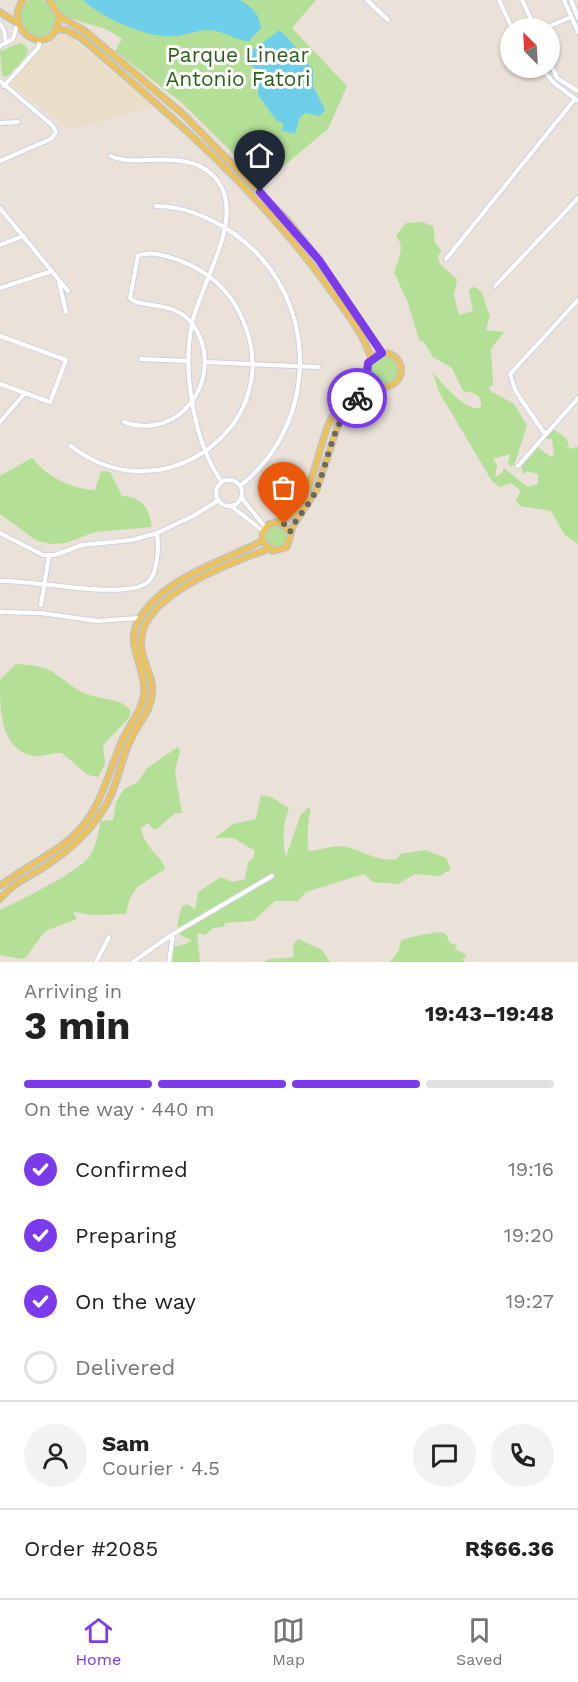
<!DOCTYPE html>
<html lang="en">
<head>
<meta charset="utf-8">
<style>
  :root { --surface:#fff; --page:#f2f2f2; --text:#222; --muted:#767676; --line:#e0e0e0; --accent:#7c3aed }
  body { margin:0; font-family:"Work Sans",sans-serif; background:var(--page); color:var(--text); height:100vh; display:flex; flex-direction:column; font-size:22px; white-space:nowrap }
  * { box-sizing:border-box; margin:0 }
  p { font-size:20px; color:var(--muted) }
  .icon { flex:none; width:33px; height:33px; fill:none; stroke:currentColor; stroke-width:2; stroke-linecap:round; stroke-linejoin:round }
  .map { position:relative; height:962px; overflow:hidden }
  .panel { display:flex; flex-direction:column; background:var(--surface); flex:1 }
  .panel>* { flex:none }
  .needle { width:39px; rotate:336deg }
  .buttons { position:absolute; left:500px; top:18px; display:grid; gap:12px }
  .buttons a { display:grid; place-items:center; width:60px; height:60px; border-radius:50%; background:var(--surface); box-shadow:0 2px 4px #0004; font-size:30px }
  .pin { position:absolute; display:grid; place-items:center; width:51px; height:51px; color:#fff; margin:-62px -26px; border-radius:50% 50% 50% 0; rotate:-45deg; box-shadow:0 0 6px #0007 }
  .pin .icon { rotate:45deg }
  .courier { position:absolute; display:grid; place-items:center; width:60px; height:60px; margin:-30px; border:4px solid #7c3aed; border-radius:50%; background:#fff; color:#222; box-shadow:0 2px 8px #0007 }
  .summary em { font-style:normal; font-weight:700 }
  .summary div { display:flex; flex-direction:column-reverse }
  .summary { display:flex; align-items:center; justify-content:space-between; height:102px; padding:0 24px }
  h1 { font-size:39px; font-weight:700; line-height:45px }
  .bar { display:grid; grid-template-columns:repeat(4,1fr); gap:9px 6px; align-content:center; height:72px; padding:0 24px }
  .bar i { height:8px; border-radius:4px; background:var(--line) }
  .bar .current { background:var(--accent) }
  .bar p { grid-column:span 4 }
  .line { display:flex; align-items:center; gap:15px; padding:0 24px; border-top:2px solid var(--line) }
  .line div { flex:1 }
  .round { display:grid; place-items:center; flex:none; width:63px; height:63px; border-radius:32px; background:var(--page) }
  ol { padding:0 24px; list-style:none }
  li { display:flex; align-items:center; gap:18px; height:66px }
  li p { margin-inline-start:auto }
  li .icon { padding:6px; border-radius:50%; background:var(--accent); color:#fff; stroke-width:4 }
  li:last-child { color:var(--muted) }
  li i { width:33px; height:33px; border:3px solid var(--line); border-radius:50% }
  .tab-bar { display:flex; justify-content:space-around; align-items:center; height:84px; border-top:2px solid var(--line); background:var(--surface); font-size:16px; color:var(--muted) }
  .tab-bar a { display:grid; justify-items:center; gap:3px }
  .tab-bar .current { color:var(--accent) }
  .map>svg:first-child { display:block }
  .education { fill:#ebdec8 }
  .green { fill:#b3df96 }
  .water { fill:#6dcfea }
  .lines { fill:none; stroke-linecap:round; stroke-linejoin:round }
  .minor-casing { stroke:#ced2e0; stroke-width:6 }
  .major-casing { stroke:#c3c3c3; stroke-width:8 }
  .minor { stroke:#fff; stroke-width:4 }
  .major { stroke:#ecc25b; stroke-width:5 }
  .done { stroke:#6b6865; stroke-width:6; stroke-dasharray:0 10.8 }
  .route { stroke:#7c3aed; stroke-width:8 }
  .labels { text-anchor:middle; dominant-baseline:central; stroke-width:6; stroke-linejoin:round; paint-order:stroke }
  .park-label { font-size:21px; fill:#2d601b; stroke:#fff }
</style>
</head>
<body>
<div class="map">
<svg width="578" height="962" viewBox="0 0 578 962">
  <rect width="100%" height="100%" fill="#eae1d8"/>
  <path class="education" d="M60 33 71 38 154 107 70 129 10 84 42 47 47 46Z"/>
  <path class="green" d="M17 18a19 19 0 1 1 38 0a19 19 0 1 1-38 0Z
    M52 0H316L292 28 347 86 328 129 263 183 182 103 115 51 122 39 106 29 63 16Z
    M20 43 25 45 28 51C24 61 14 70 6 77L2 76 0 51Z
    M406 223 422 222 433 226 435 242 441 251 438 256 440 264 457 279 454 296 459 315 473 311 469 291 472 287C487 289 483 305 490 315L486 330 504 332 491 349 493 385 489 387 490 391 514 404 527 426 514 465 510 466 508 463 510 454 493 459 497 466 495 477 502 473 504 468 527 487 538 484V474L527 471 524 474C518 463 524 451 536 446L551 457 554 456 552 439 544 438 552 428 567 439 569 449 578 447V544L565 535 551 511 520 506 516 500 521 491 511 483 500 487 492 481 439 392 433 373C443 384 464 411 481 408 482 393 473 393 463 391L452 368 433 357 424 342 419 340 408 303 394 272C398 260 406 247 396 236Z
    M370 370a14 14 0 1 1 28 0a14 14 0 1 1-28 0Z
    M32 458C48 477 70 489 95 490L101 471 110 472 122 496C142 497 149 508 152 527L95 532 66 543 52 544 37 541 0 514V476Z
    M265 537a11 11 0 1 1 22 0a11 11 0 1 1-22 0Z
    M16 664C27 665 38 665 49 670 63 677 73 690 89 695 102 700 124 698 131 712L129 718 103 745 105 764 98 777 88 775 62 753C52 752 44 757 34 756 0 750 0 710 0 680Z
    M178 747 180 751 175 772 182 813H175L157 829H153L148 823 141 828C145 850 161 854 165 869L137 887 129 900 126 914 93 915 73 912 77 919 45 931 26 957 21 959 0 955V910C19 901 78 872 89 857 95 848 100 832 100 821L113 820 116 802 124 789 138 782 147 768Z
    M261 795 271 797 289 808C283 824 282 840 286 857L300 816 308 807 311 810C308 818 306 844 309 851 322 850 334 844 347 847 365 852 378 862 397 859L400 854 425 850 446 858 451 869 440 876 415 874 398 884 373 882 364 874 306 892 298 901H275L253 921 225 923 224 926H230L213 928 205 935 197 933 200 962H171L172 947 186 944 192 940 181 936 177 925 182 906 188 904 195 910 198 892 221 877 232 882 245 879 248 862 253 859 255 851 233 838H215L233 824 256 819Z
    M440 932 446 934 450 943 457 945 455 949 467 955 463 959 465 962H390L399 950 401 941C407 937 431 933 440 932Z
    M298 939 322 950 330 962H264C271 956 284 960 294 957L293 945Z"/>
  <path class="water" d="M83 0H240C253 8 259 13 261 28L248 42C235 39 221 30 208 30 198 30 186 35 176 36 150 40 102 18 83 0Z
    M280 30 304 56 305 62 313 68V86L325 110 320 116 305 113 300 117 295 134 281 130 284 124 276 120 258 95 259 72 250 64 246 55Z"/>
  <g class="lines">
    <g class="minor-casing">
      <path id="minor" d="M367 0 388 20
        M499 0 512 28
        M522 0 535 28
        M564 0 578 32
        M571 0 578 18
        M0 24 4 30 6 43
        M545 28 571 17
        M0 46 13 39 16 28
        M549 59 557 78 578 91
        M541 68 554 83 578 101
        M0 81 52 125 56 132 51 139 0 161
        M4 86 38 48 40 40
        M0 123 18 122
        M111 156C132 167 177 151 205 169 257 203 200 281 192 324 182 370 194 444 222 482
        M156 206C183 206 211 218 233 233 320 293 322 422 240 486
        M0 208 68 291
        M0 245 24 236
        M446 259 575 99
        M59 282 66 312
        M495 286 578 198
        M0 288 52 271
        M0 336 66 360 50 402 0 384
        M141 359 188 361
        M206 362 318 367
        M0 422 25 393
        M545 434 516 392 510 374 578 300
        M71 446C162 518 292 423 241 316 231 294 213 276 190 265 177 259 151 249 138 256L130 298C141 310 179 297 197 331 223 380 180 442 124 422
        M518 466 578 398
        M216 493a13 13 0 1 1 26 0a13 13 0 1 1-26 0Z
        M241 497 265 527
        M231 506 263 531
        M0 533 43 555H55L82 545 132 540 157 533 193 516 219 500
        M0 581C31 579 126 601 148 582 158 573 159 546 157 533
        M41 605 49 556
        M0 612 41 613 97 621 139 618
        M96 962 109 937
        M133 962 173 934 272 876
        M169 962 173 935"/>
    </g>
    <g class="major-casing">
      <path id="major" d="M23 0C0 33 56 62 59 16L49 0
        M0 12 14 21
        M59 16 85 31 184 115 290 223 319 260 382 353
        M56 29 66 30 81 38C173 117 264 195 334 295 347 313 365 337 371 358
        M367 370a17 17 0 1 1 34 0a17 17 0 1 1-34 0Z
        M280 522C313 510 316 448 331 419 340 402 356 390 367 375
        M290 532 279 522 269 524 263 531 262 541 273 551 287 547 293 526 317 489 339 422 352 404 374 385
        M0 886C19 871 41 860 61 846 101 817 104 782 122 741 129 724 143 711 144 692 146 665 123 644 140 618 165 577 222 562 262 541
        M0 899C12 884 28 877 44 867 69 851 90 832 105 807 119 784 120 758 133 735 140 721 151 710 152 694 154 675 140 660 141 641 143 594 231 563 268 549"/>
    </g>
    <use href="#minor" class="minor"/>
    <use href="#major" class="major"/>
  </g>
  <g class="lines">
    <path class="done" d="M284 524 290 532C297 516 311 504 317 488 330 456 332 424 357 398"/>
    <path class="route" d="M260 192 319 260 382 353 368 363 367 375 374 385 357 398"/>
  </g>
  <g class="labels">
    <g class="park-label">
      <text x="238" y="54">Parque Linear<tspan x="238" dy="24">Antonio Fatori</tspan></text>
    </g>
  </g>
</svg>
<div class="buttons">
<a><svg class="needle" viewBox="-14 -14 28 28"><path d="M0-13l5 13h-10z" fill="#e53935"/><path d="M0 13l5-13h-10z" fill="#767676"/></svg></a>
</div>
<div class="pin" style="left:284px;top:524px;background:#ea580c"><svg class="icon" aria-label="bag" viewBox="0 0 24 24"><path d="M5 8h14l-1 12H6zM9 8a3 3 0 0 1 6 0"/></svg></div>
<div class="pin" style="left:260px;top:192px;background:#1f2937"><svg class="icon" aria-label="home" viewBox="0 0 24 24"><path d="M3 11l9-7 9 7M6 9v11h12V9"/></svg></div>
<div class="courier" style="left:357px;top:398px"><svg class="icon" aria-label="bike" viewBox="0 0 24 24"><circle cx="6" cy="16" r="4"/><circle cx="18" cy="16" r="4"/><path d="M6 16l4-8h5l3 8M10 8l3 8H6M13 5h3"/></svg></div>
</div>
<section class="panel">
<div class="summary"><div><h1>3 min</h1><p>Arriving in</p></div><em>19:43–19:48</em></div>
<div class="bar"><i class="current"></i><i class="current"></i><i class="current"></i><i></i><p>On the way · 440 m</p></div>
<ol>
<li><svg class="icon" aria-label="check" viewBox="0 0 24 24"><path d="M5 12l5 5 9-10"/></svg>Confirmed<p>19:16</p></li>
<li><svg class="icon" aria-label="check" viewBox="0 0 24 24"><path d="M5 12l5 5 9-10"/></svg>Preparing<p>19:20</p></li>
<li><svg class="icon" aria-label="check" viewBox="0 0 24 24"><path d="M5 12l5 5 9-10"/></svg>On the way<p>19:27</p></li>
<li><i></i>Delivered</li>
</ol>
<div class="line" style="height:108px"><a class="round"><svg class="icon" aria-label="person" viewBox="0 0 24 24"><circle cx="12" cy="8" r="4"/><path d="M4 21q1-7 8-7t8 7"/></svg></a><div><b>Sam</b><p>Courier · 4.5</p></div><a class="round"><svg class="icon" aria-label="chat" viewBox="0 0 24 24"><path d="M4 5h16v11H9l-5 4z"/></svg></a><a class="round"><svg class="icon" aria-label="phone" viewBox="0 0 24 24"><path d="M5 4h4l2 5-3 2q2 4 5 5l2-3 5 2v4C11 20 4 13 5 4z"/></svg></a></div>
<div class="line" style="height:78px"><div>Order #2085</div><b>R$66.36</b></div>
</section>
<nav class="tab-bar">
<a class="current"><svg class="icon" aria-label="home" viewBox="0 0 24 24"><path d="M3 11l9-7 9 7M6 9v11h12V9"/></svg>Home</a>
<a><svg class="icon" aria-label="map" viewBox="0 0 24 24"><path d="M3 6l6-2 6 2 6-2v14l-6 2-6-2-6 2zM9 4v14M15 6v14"/></svg>Map</a>
<a><svg class="icon" aria-label="saved" viewBox="0 0 24 24"><path d="M7 4h10v16l-5-4-5 4z"/></svg>Saved</a>
</nav>
</body>
</html>
